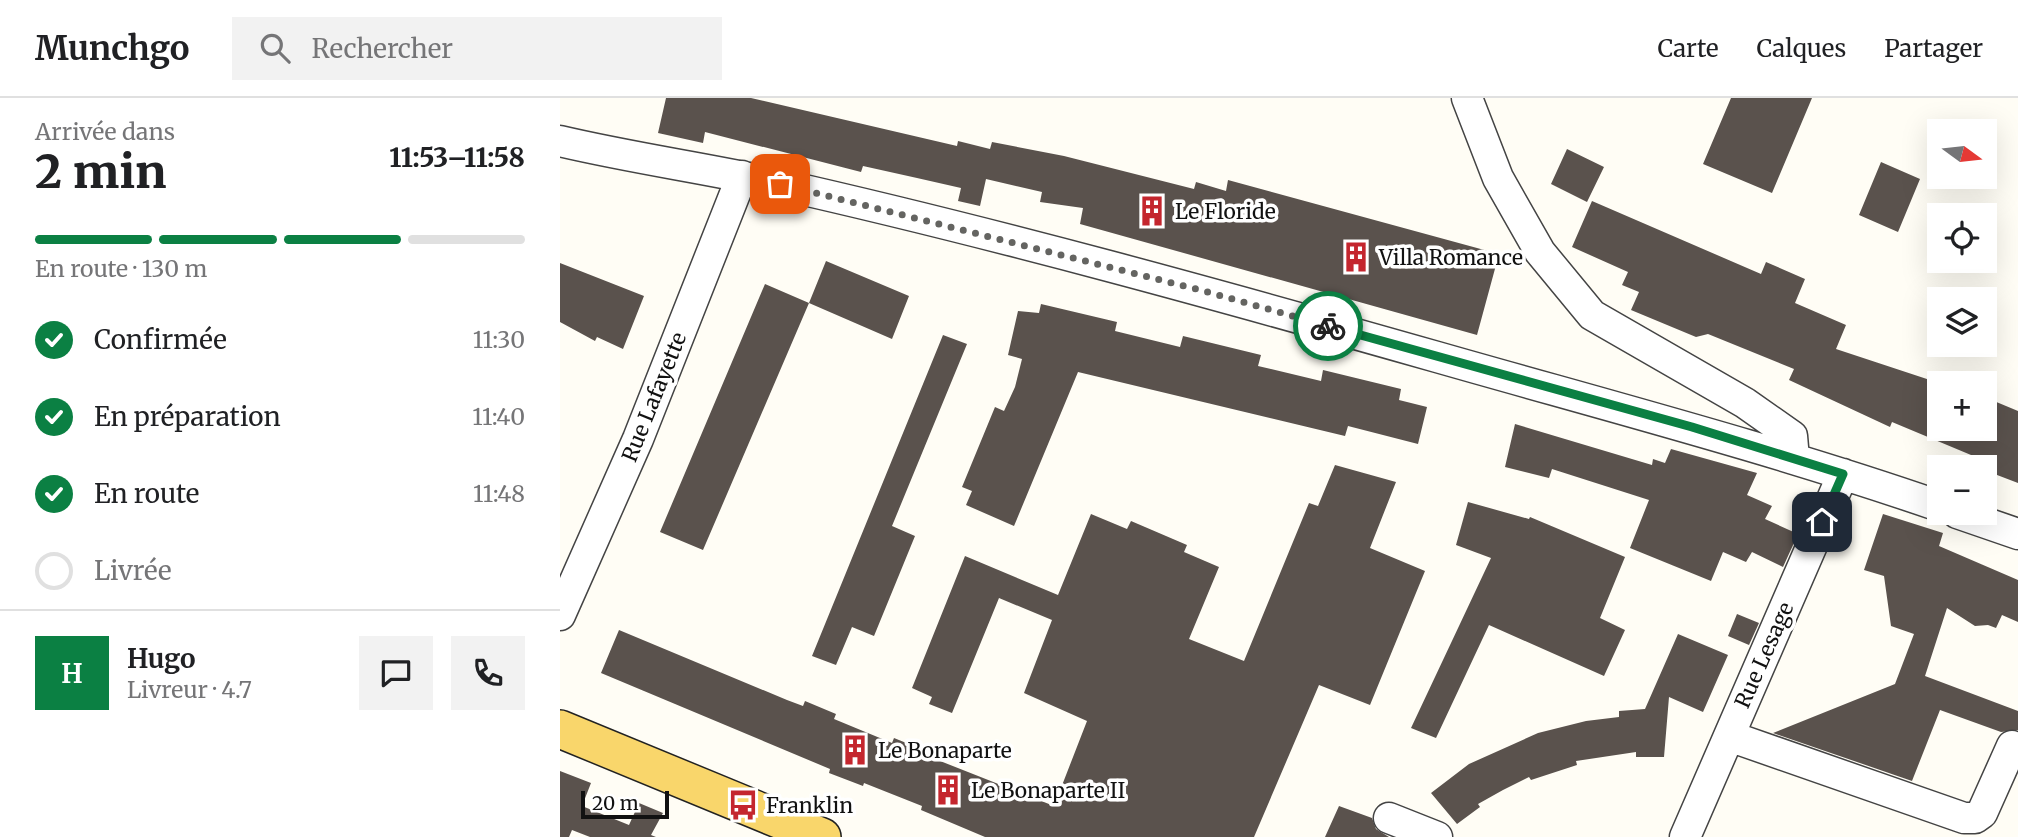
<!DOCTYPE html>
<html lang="fr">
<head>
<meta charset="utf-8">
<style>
  :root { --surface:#fff; --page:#f2f2f2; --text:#202124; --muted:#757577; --line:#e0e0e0; --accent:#0b8043 }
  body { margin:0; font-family:Merriweather,serif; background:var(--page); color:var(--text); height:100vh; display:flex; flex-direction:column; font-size:26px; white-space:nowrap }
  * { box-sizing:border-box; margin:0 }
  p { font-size:23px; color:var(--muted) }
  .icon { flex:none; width:38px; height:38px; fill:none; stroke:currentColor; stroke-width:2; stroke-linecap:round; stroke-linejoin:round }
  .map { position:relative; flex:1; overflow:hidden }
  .panel { display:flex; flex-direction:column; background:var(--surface); width:560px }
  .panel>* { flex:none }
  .needle { width:46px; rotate:105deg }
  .fabs { position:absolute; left:1367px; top:21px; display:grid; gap:14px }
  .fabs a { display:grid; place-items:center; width:70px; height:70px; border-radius:0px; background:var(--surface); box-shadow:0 7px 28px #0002; font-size:35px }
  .scale { position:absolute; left:21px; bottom:18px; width:88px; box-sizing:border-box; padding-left:7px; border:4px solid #111; border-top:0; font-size:19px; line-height:24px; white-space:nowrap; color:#111; -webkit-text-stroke:5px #fff; paint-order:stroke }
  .pin { position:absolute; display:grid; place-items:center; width:60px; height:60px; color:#fff; margin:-30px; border-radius:14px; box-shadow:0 4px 10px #0006 }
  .courier { position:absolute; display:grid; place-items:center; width:70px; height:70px; margin:-35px; border:5px solid #0b8043; border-radius:50%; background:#fff; color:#222; box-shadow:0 2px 9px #0007 }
  .overview em { font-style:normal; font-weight:800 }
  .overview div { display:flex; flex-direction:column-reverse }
  .overview { display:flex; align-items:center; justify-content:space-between; height:119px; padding:0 35px }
  h1 { font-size:46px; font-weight:800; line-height:52px }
  .bar { display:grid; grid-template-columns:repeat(4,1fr); gap:10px 7px; align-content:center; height:84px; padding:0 35px }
  .bar i { height:9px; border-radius:5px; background:var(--line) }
  .bar .current { background:var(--accent) }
  .bar p { grid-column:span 4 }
  .line { display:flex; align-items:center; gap:18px; padding:0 35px; border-top:2px solid var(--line) }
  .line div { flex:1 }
  .round { display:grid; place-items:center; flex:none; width:74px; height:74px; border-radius:0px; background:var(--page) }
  ol { padding:0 35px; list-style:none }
  li { display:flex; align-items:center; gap:21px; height:77px }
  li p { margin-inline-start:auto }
  li .icon { padding:7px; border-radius:50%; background:var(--accent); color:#fff; stroke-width:4 }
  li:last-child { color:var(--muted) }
  li i { width:38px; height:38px; border:4px solid var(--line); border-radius:50% }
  header { display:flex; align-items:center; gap:42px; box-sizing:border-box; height:98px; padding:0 35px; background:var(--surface); border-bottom:2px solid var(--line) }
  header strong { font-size:33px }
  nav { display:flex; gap:38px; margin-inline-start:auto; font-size:24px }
  .search { width:490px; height:63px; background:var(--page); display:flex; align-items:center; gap:18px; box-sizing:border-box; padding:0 24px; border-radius:0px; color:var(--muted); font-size:26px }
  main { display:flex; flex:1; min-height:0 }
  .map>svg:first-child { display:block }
  .building { fill:#5a524d }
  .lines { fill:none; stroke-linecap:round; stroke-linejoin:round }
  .minor-casing { stroke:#444; stroke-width:33 }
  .major-casing { stroke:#222; stroke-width:40 }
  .minor { stroke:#fff; stroke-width:30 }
  .major { stroke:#f9d66b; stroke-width:37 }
  .done { stroke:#646461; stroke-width:7; stroke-dasharray:0 12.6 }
  .route { stroke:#0b8043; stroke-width:9 }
  .labels { text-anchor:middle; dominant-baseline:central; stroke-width:7; stroke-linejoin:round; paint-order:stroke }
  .poi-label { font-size:21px; fill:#111; stroke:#fff; text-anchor:start }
  .street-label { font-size:21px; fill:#111; stroke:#fff }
</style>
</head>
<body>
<header>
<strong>Munchgo</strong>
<div class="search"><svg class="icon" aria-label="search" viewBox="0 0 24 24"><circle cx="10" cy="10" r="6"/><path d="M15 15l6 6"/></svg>Rechercher</div>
<nav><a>Carte</a><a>Calques</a><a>Partager</a></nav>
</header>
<main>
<section class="panel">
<div class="overview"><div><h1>2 min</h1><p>Arrivée dans</p></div><em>11:53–11:58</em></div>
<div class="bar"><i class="current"></i><i class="current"></i><i class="current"></i><i></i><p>En route · 130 m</p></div>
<ol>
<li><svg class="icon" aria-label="check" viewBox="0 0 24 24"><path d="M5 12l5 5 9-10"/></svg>Confirmée<p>11:30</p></li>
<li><svg class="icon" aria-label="check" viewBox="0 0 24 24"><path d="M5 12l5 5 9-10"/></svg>En préparation<p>11:40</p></li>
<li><svg class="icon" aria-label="check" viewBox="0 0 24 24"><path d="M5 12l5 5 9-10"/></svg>En route<p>11:48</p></li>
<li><i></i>Livrée</li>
</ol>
<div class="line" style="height:126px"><b class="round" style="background:var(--accent);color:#fff">H</b><div><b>Hugo</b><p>Livreur · 4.7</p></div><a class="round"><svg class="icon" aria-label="chat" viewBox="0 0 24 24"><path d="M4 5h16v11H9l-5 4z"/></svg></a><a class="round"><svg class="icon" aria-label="phone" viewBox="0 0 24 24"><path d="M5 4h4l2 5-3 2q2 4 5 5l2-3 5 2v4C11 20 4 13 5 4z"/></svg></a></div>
</section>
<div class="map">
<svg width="1458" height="739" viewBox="0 0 1458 739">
  <rect width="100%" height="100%" fill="#fffdf5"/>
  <path class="building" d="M106 0H191L397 48 398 43 430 51 432 44 504 58 634 91 636 84 666 93 668 82 939 156 917 237 520 126 523 110 480 104 482 94 426 81 420 108 398 103 401 90 357 80 303 68 301 74 145 34 143 45 98 35Z
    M1171 0H1252L1212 95 1143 66Z
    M1007 51 1044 69 1027 104 991 86Z
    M1321 64 1360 81 1338 134 1299 117Z
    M1032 103 1201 176 1206 164 1245 181 1235 205 1286 227 1276 251 1379 285V331H1424L1434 303 1458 313V385L1424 372V369L1407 366 1411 357 1332 324 1330 329 1229 282 1234 271 1148 236 1136 239 1071 212 1079 194 1062 187 1068 174 1012 149Z
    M266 163 349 198 332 241 249 205Z
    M0 165 84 198 63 251 37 239 35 243 0 224Z
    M205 186 249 205 143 452 100 434Z
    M481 206 557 224 555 233 620 249 623 238 701 257 698 268 761 283 763 272 841 291 839 302 867 309 858 346 788 328 785 338 518 274 454 428 406 407 412 393 402 389 435 309 444 313 455 289 462 261 448 257 458 213 479 215Z
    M383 237 407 246 332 428 355 438 314 538 292 529 276 567 252 558Z
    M955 326 1092 367 1093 361 1105 365 1111 351 1197 375 1187 397 1212 408 1205 421 1238 436 1223 469 1192 454 1186 464 1163 454 1151 483 1070 450 1089 402 992 371 989 380 945 369Z
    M775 367 836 384 810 450 865 473 810 607 759 587 694 739H425L361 712 362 708 304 685 303 688 269 675 270 671 41 575 59 532 227 602 243 608 245 603 276 616 274 621 332 645 334 640 371 655 370 659 494 708 527 623 464 595 492 522 439 500 392 615 369 606 372 599 352 590 405 458 498 497 531 416 567 431 571 423 627 447 624 454 659 469 629 541 684 563 749 405 758 408Z
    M908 404 969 421 970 419 1065 459 1040 520 1065 532 1044 578 929 527 876 640 851 630 931 460 896 447Z
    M1323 416 1383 435 1379 448 1458 482V524L1442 517 1436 530 1428 527 1415 528 1387 510 1365 578 1458 613V632L1441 634 1380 612 1352 683 1213 635 1335 586 1354 536 1331 528 1324 478 1304 472Z
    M1177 516 1199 525 1189 547 1168 538Z
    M1118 536 1168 557 1143 614 1109 599 1104 659H1076V654L1016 663 1017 667 971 682 969 679 943 692 918 706 920 709 897 726 871 695 909 666 978 635 1026 623 1059 619V613L1085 611Z
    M0 673 31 685 22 708 69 727 79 705 103 715 91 737 96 739H30L12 732 9 739H0Z
    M779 708 812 720 816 731 829 739H765Z"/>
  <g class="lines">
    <g class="minor-casing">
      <path id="minor" d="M907 0 938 80 980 154 1032 217 1185 305 1232 338 1234 361
        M0 43C72 60 145 70 218 86 439 136 659 197 877 259 1045 307 1214 351 1379 408
        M1397 415 1458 436
        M0 517 78 341 182 78
        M1169 638 1404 720H1415L1422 715 1452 648
        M829 720 877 739
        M1125 739 1283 376"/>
    </g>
    <g class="major-casing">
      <path id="major" d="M0 631 262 739"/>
    </g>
    <use href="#minor" class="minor"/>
    <use href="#major" class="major"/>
  </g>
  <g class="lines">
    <path class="done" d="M220 86 644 193 768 228"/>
    <path class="route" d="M768 228 1132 329 1283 376 1262 424"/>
  </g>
  <defs>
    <g id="building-bare" transform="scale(2.415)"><path d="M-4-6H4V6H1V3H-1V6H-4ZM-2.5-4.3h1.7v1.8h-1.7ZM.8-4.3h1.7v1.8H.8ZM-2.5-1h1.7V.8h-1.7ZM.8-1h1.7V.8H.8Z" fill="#c4262e" stroke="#fff" stroke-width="2.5" paint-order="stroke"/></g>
    <g id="bus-bare" transform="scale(2.415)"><path d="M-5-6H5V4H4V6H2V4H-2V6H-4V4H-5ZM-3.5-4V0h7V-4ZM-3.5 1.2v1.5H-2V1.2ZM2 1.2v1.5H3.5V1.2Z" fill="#c4262e" stroke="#fff" stroke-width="2.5" paint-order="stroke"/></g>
  </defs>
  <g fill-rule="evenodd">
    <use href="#building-bare" x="592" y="113"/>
    <use href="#building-bare" x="796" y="159"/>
    <use href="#building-bare" x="295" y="652"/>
    <use href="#building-bare" x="388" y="692"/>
    <use href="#bus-bare" x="183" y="707"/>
  </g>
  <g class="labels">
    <g class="poi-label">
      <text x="615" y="113">Le Floride</text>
      <text x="819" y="159">Villa Romance</text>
      <text x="318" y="652">Le Bonaparte</text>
      <text x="411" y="692">Le Bonaparte II</text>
      <text x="206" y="707">Franklin</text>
    </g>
    <g class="street-label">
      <text transform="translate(94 299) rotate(-68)">Rue Lafayette</text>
      <text transform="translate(1204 557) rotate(-66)">Rue Lesage</text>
    </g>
  </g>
</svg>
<div class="fabs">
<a><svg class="needle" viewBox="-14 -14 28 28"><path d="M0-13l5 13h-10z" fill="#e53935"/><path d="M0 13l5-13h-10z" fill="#757577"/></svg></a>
<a><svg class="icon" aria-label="locate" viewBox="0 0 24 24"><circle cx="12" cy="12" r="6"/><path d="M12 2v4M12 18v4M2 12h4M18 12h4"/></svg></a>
<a><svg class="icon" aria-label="layers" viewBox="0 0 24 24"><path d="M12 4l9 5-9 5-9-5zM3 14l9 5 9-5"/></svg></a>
<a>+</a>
<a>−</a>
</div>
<div class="scale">20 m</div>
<div class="pin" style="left:220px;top:86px;background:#ea580c"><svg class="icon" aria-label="bag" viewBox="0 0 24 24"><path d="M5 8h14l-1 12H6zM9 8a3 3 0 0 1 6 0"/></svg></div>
<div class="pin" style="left:1262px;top:424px;background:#1f2937"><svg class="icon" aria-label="home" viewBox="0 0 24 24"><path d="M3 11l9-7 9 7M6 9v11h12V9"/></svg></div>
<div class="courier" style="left:768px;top:228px"><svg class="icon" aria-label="bike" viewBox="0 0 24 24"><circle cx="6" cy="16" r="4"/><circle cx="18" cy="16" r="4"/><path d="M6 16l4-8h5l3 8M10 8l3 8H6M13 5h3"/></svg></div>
</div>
</main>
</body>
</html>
